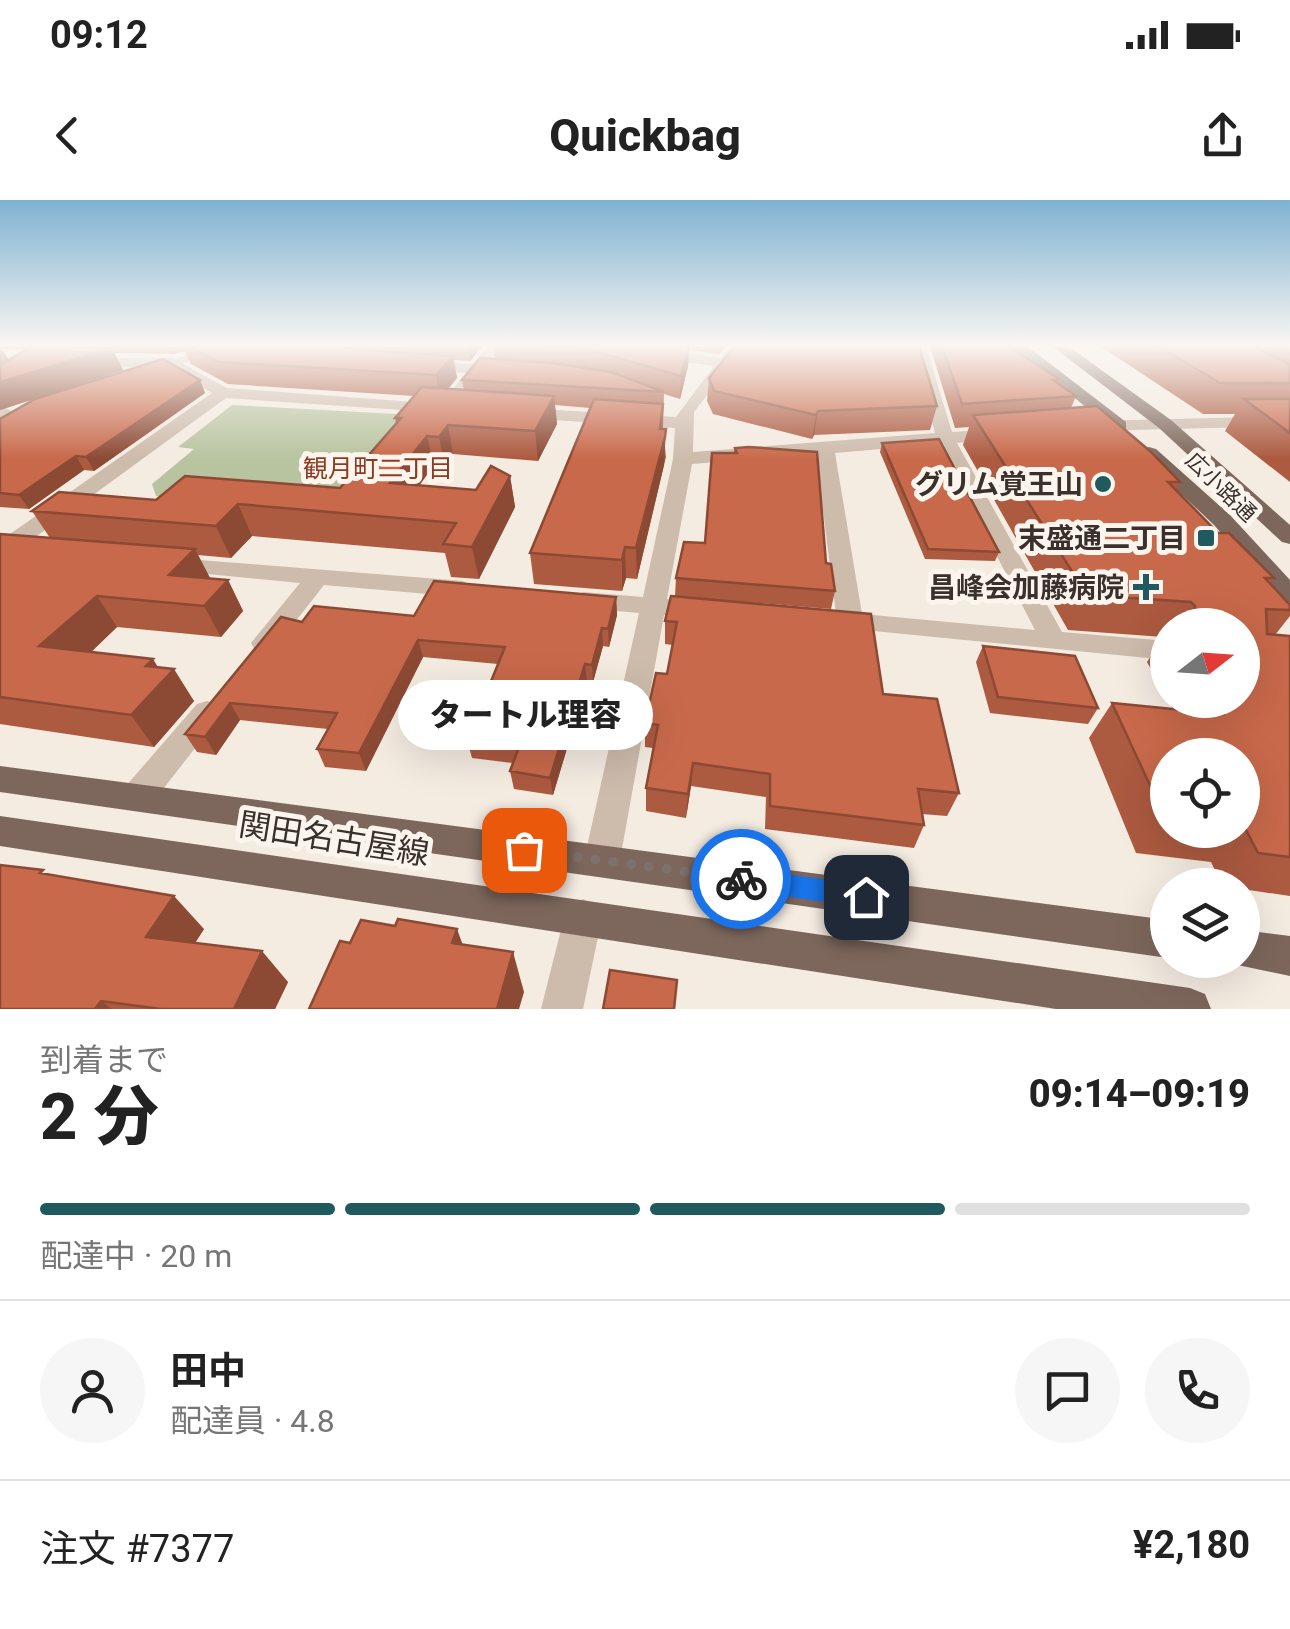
<!DOCTYPE html>
<html lang="ja">
<head>
<meta charset="utf-8">
<style>
  :root { --surface:#fff; --page:#f6f6f6; --text:#222; --muted:#767676; --line:#e0e0e0; --accent:#1f5a5e }
  body { margin:0; font-family:Roboto,"Noto Sans JP",sans-serif; background:var(--page); color:var(--text); height:100vh; display:flex; flex-direction:column; font-size:38px; white-space:nowrap }
  * { box-sizing:border-box; margin:0 }
  p { font-size:32px; color:var(--muted) }
  .icon { flex:none; width:55px; height:55px; fill:none; stroke:currentColor; stroke-width:2; stroke-linecap:round; stroke-linejoin:round }
  .map { position:relative; height:809px; overflow:hidden }
  .drawer { display:flex; flex-direction:column; background:var(--surface); flex:1 }
  .drawer>* { flex:none }
  .needle { width:65px; rotate:73deg }
  .buttons { position:absolute; left:1150px; top:408px; display:grid; gap:20px }
  .buttons a { display:grid; place-items:center; width:110px; height:110px; border-radius:50%; background:var(--surface); box-shadow:0 10px 40px #0002; font-size:50px }
  .pin { position:absolute; display:grid; place-items:center; width:85px; height:85px; color:#fff; margin:-42px; border-radius:20px; box-shadow:0 5px 15px #0006 }
  .courier { position:absolute; display:grid; place-items:center; width:100px; height:100px; margin:-50px; border:8px solid #1a73e8; border-radius:50%; background:#fff; color:#222; box-shadow:0 2px 12px #0007 }
  .bubble { position:absolute; height:70px; border-radius:35px; background:var(--surface); box-shadow:0 10px 40px #0002; font-size:32px; font-weight:800; line-height:70px; text-align:center }
  .summary em { font-style:normal; font-weight:800 }
  .summary div { display:flex; flex-direction:column-reverse }
  .summary { display:flex; align-items:center; justify-content:space-between; height:170px; padding:0 40px }
  h1 { font-size:65px; font-weight:800; line-height:75px }
  .bar { display:grid; grid-template-columns:repeat(4,1fr); gap:15px 10px; align-content:center; height:120px; padding:0 40px }
  .bar i { height:12px; border-radius:8px; background:var(--line) }
  .bar .active { background:var(--accent) }
  .bar p { grid-column:span 4 }
  .line { display:flex; align-items:center; gap:25px; padding:0 40px; border-top:2px solid var(--line) }
  .line div { flex:1 }
  .round { display:grid; place-items:center; flex:none; width:105px; height:105px; border-radius:52px; background:var(--page) }
  .status { display:flex; justify-content:space-between; align-items:center; height:70px; padding:0 50px; background:var(--surface); direction:ltr }
  .status svg { height:28px; fill:currentColor }
  header { display:flex; justify-content:space-between; align-items:center; height:130px; padding:0 40px; background:var(--surface); font-size:45px; font-weight:800 }
  .map>svg:first-child { display:block }
  .green { fill:#b8c4a0 }
  .lines { fill:none; stroke-linecap:round; stroke-linejoin:round }
  .minor { fill:#cdbbac; fill-rule:evenodd }
  .tertiary { fill:#cdbbac; fill-rule:evenodd }
  .primary { fill:#7d675c; fill-rule:evenodd }
  .wall { fill:#ac5a40; fill-rule:evenodd }
  .shaded-wall { fill:#8c4a34 }
  .building { fill:#c8694b; stroke:#8c4a34; stroke-width:2.5 }
  .route { fill:#1a73e8 }
  .done { stroke:#7c716b; stroke-width:10; stroke-dasharray:0 18 }
  .poi-dot { fill:#1f5a5e; stroke:#fbf5ee; stroke-width:4 }
  .labels { text-anchor:middle; dominant-baseline:central; stroke-width:10; stroke-linejoin:round; paint-order:stroke }
  .far-street-label { font-size:22px; fill:#3b302b; stroke:#fbf5ee }
  .far-neighbourhood-label { font-size:25px; fill:#8c3b22; stroke:#fbf5ee }
  .poi-label { font-size:28px; font-weight:bold; fill:#3b302b; stroke:#fbf5ee; text-anchor:end }
  .near-street-label { font-size:32px; fill:#3b302b; stroke:#fbf5ee }
</style>
</head>
<body>
<div class="status"><b>09:12</b><svg viewBox="0 0 49 12"><path d="M0 12V9h3v3zM5 12V6h3v6zM10 12V3h3v9zM15 12V0h3v12zM26 1h20v11H26zM47 4h2v5h-2z"/></svg></div>
<header><svg class="icon" aria-label="back" viewBox="0 0 24 24"><path d="M15 5l-7 7 7 7"/></svg>Quickbag<svg class="icon" aria-label="share" viewBox="0 0 24 24"><path d="M12 15V3M7 8l5-5 5 5M5 13v7h14v-7"/></svg></header>
<div class="map">
<svg width="1290" height="809" viewBox="0 0 1290 809">
  <rect width="100%" height="100%" fill="#f4ebe1"/>
  <path class="green" d="M232 205 397 214 396 217 417 218 346 312 156 296 152 284 194 249 178 247Z"/>
  <g class="lines">
    <path class="minor" d="M488 146H502L488 165 512 170 504 175 481 174 452 212 446 213 226 198 8 357 0 359V341L212 193 169 168 87 166 82 164V158H172L227 188 441 204 466 173 424 171 416 166 419 163 473 164Z
      M594 146H630L720 158 731 146H745L694 212 693 252 935 233 912 146H926L952 232 997 229 1006 234 997 239 957 243 1062 432 1168 441V460L833 427 829 421 836 414 816 254 692 264 667 399 702 402 715 410 702 418 664 415 620 660 614 672 602 676 590 672 584 660 639 413 583 408 571 400 583 392 643 397 673 259 675 228 523 218 514 213 523 208 676 217 714 166 601 150ZM939 244 1035 430 862 414 835 253Z
      M0 205 11 211V219H0Z
      M1290 216V226L1091 231 1082 226 1091 221Z
      M174 358 463 381 475 389 463 397 324 385 273 450H255L251 443 300 383 166 370 162 365Z
      M207 501 217 504 222 512 217 520 149 607 137 611 125 607 121 597 125 587 197 504Z
      M583 699 596 705 602 718 583 809H541L564 718 570 705Z"/>
    <path class="tertiary" d="M213 146H234L144 177 130 174Z"/>
    <path class="primary" d="M1011 146H1027L1126 222V230H1114Z
      M1052 146H1068L1171 220 1290 325V344L1282 342 1159 228Z
      M1149 247 1156 249 1230 315 1290 380V403L1281 401 1214 325 1142 257V249Z
      M0 566 1168 720V758L0 592Z
      M0 616 1190 788 1205 794 1211 809H1056L0 646Z
      M1242 730 1290 736V776L1228 763 1242 760Z"/>
  </g>
  <path class="wall" d="M0 146H483L470 161 454 160 457 178 448 189 464 190 462 180 495 159 493 146H727L719 154 689 150 688 166 680 199 664 194 663 229 666 257 664 265 637 379 626 378 622 391 534 384 530 353 590 208 555 205 557 224 538 261 453 254 445 266 434 265 419 285 476 290 510 276 515 307 479 379 451 377 445 353 252 336 231 358 198 355 210 378 228 380 243 411 221 437 117 427 91 452 158 467 194 501 154 547 0 524V334L50 338 32 311 156 300 340 288 396 224 395 218 414 196 228 184 191 164 185 151 173 154 114 153 123 170 0 210ZM2 149 26 150 9 160Z
    M930 146H1015L1014 150 1059 179 1058 183 1076 196 1071 208 1180 282 1176 290 1218 333 1274 378 1270 383 1290 405V416L1275 435 1290 436V696L1242 689V685H1222L1211 662 1136 653 1089 538 1112 503 1173 509 1168 500H1242V425H1168V500L1147 462 1163 437 1068 430 963 245 969 227 955 228ZM1168 555H1242V630H1168Z
    M1100 146H1290V282L1225 231 1235 214H1203Z
    M709 178 937 206 930 230 814 235 812 239 713 214 707 201Z
    M200 180 205 193 94 271 84 270 29 309 0 307V219Z
    M882 243 999 352 995 361 925 359 880 252Z
    M735 248 826 363 835 391 831 409 675 396 676 378 705 343Z
    M671 396 883 494 959 593 947 616 922 614 924 625 914 648 765 629 766 597 691 586 686 618 646 611V588L653 548 645 547V523L667 474 673 445 665 444V421Z
    M616 397 617 415 609 447 603 446 593 482H587L553 595 514 589 510 571 513 563 472 558 467 540 498 464 423 457 366 571 325 567 317 549 328 529 240 520 216 555 197 552 185 534 302 422 414 416Z
    M983 446 1098 508 1088 524 990 513 976 462Z
    M47 675 204 729 195 743 288 782 275 809H0Z"/>
  <path class="shaded-wall" d="M0 146 13 167 0 177Z
    M169 146H183L185 151 173 154Z
    M468 146H483L470 161Z
    M689 146 688 166 680 199 681 176Z
    M719 146H727L719 154Z
    M112 148 123 170 0 210V182Z
    M453 156 457 178 440 198 436 175Z
    M200 180 205 193 94 271 86 257Z
    M554 196 557 224 538 261 535 231Z
    M818 211 814 235 812 239 816 215Z
    M448 225 453 254 445 266 439 237Z
    M666 229 664 265 637 379 636 348Z
    M427 236 434 265 399 314 390 283Z
    M76 256 84 270 29 309 19 295Z
    M510 276 515 307 479 379 472 347Z
    M238 304 252 336 231 358 216 326Z
    M625 347 626 378 622 391V360Z
    M195 349 211 380 186 406 169 375Z
    M228 380 243 411 221 437 204 406Z
    M97 396 117 427 64 478 39 446Z
    M616 397 617 415 609 447 608 429Z
    M602 428 603 446 593 482 592 465Z
    M418 440 423 457 366 571 359 553Z
    M153 459 165 479 174 469 194 501 154 547 131 515 146 466Z
    M585 464 587 482 553 595 550 578Z
    M230 503 240 520 216 555 205 537Z
    M693 563 691 586 686 618 688 594Z
    M174 696 204 729 178 769 146 737Z
    M457 729 472 770 452 743Z
    M262 751 288 782 275 809H234Z
    M513 752 524 792 519 809H497Z
    M101 801 112 809H95Z"/>
  <path class="building" d="M33 146 112 148 0 182V165Z
    M188 146H341L352 149 453 156 436 175 219 162Z
    M549 146H689L681 176 587 149Z
    M735 146H919L937 206 818 211 816 215 714 191 709 178Z
    M942 146H1015H1008L1059 179 1053 180 1076 196 962 204Z
    M1158 146H1253L1290 165V183H1220Z
    M480 158 553 163 611 172 664 192 462 180Z
    M163 159 200 180 86 257 76 256 19 295 0 293V219L35 199Z
    M422 187 554 196 535 231 448 225 439 237 427 236 390 283 476 290 491 266 510 276 472 347 443 344 456 323 238 304 216 326 32 311 59 292 156 300 185 276 340 288 401 218H395Z
    M594 199 663 204 660 229H666L665 237 636 348 625 347 622 360 530 353Z
    M1244 199H1290V233Z
    M1097 206 1151 252 1180 282H1168L1218 333H1229L1274 378H1265L1290 405V410L1266 409 1267 434 1290 436V657L1258 653 1245 628H1242V555H1168V619L1165 618 1112 503 1223 514 1214 500H1242V425H1195V406L1191 402 1087 395 973 215Z
    M939 239 999 352 928 349 882 243Z
    M749 247 817 252 826 363 831 364 835 391 676 378 684 342 705 343 712 253H737L735 248Z
    M0 334 195 349 169 375 228 380 204 406 97 396 39 446 153 459 146 466 174 469 131 515 0 497Z
    M434 381 616 397 608 429 602 428 592 465 585 464 550 578 510 571 519 547 467 540 505 447 418 440 359 553 317 549 337 513 230 503 205 537 185 534 281 417 302 422 314 406 414 416Z
    M671 396 871 414 883 494 937 499 959 593 918 589 924 625 770 606V574L693 563 688 594 646 588 658 525 645 523 656 473 667 474 677 422 665 421Z
    M983 446 1075 456 1098 508 998 497Z
    M0 665 43 670 40 673 174 696 146 737 262 751 234 809H161L101 801 95 809H0Z
    M398 719 457 729 452 743 513 752 497 809H309L340 741 350 743 361 720 395 726Z
    M610 770 677 780 674 809H603Z"/>
  <linearGradient id="sky" x2="0" y2="1"><stop stop-color="#7eb2d2"/><stop offset="0.56" stop-color="#faf6f2"/><stop offset="1" stop-color="#faf6f2" stop-opacity="0"/></linearGradient>
  <rect width="1290" height="259" fill="url(#sky)"/>
  <path class="route" d="M741 668 866 685 874 689 878 697 874 705 866 708 741 690 733 687 729 679 733 671Z"/>
  <g class="lines">
    <path class="done" d="M524 650 741 679"/>
  </g>
  <g class="poi-dot">
    <circle cx="1103" cy="284" r="10"/>
    <rect x="1196" y="328" width="20" height="20" rx="5"/>
    <path d="M1141 372h10v10h10v10h-10v10h-10v-10h-10v-10h10z"/>
  </g>
  <g class="labels">
    <g class="far-street-label">
      <text transform="translate(1221 287) rotate(44)">広小路通</text>
    </g>
    <g class="far-neighbourhood-label">
      <text x="378" y="268">観月町二丁目</text>
    </g>
    <g class="poi-label">
      <text x="1083" y="284">グリム覚王山</text>
      <text x="1186" y="338">末盛通二丁目</text>
      <text x="1124" y="387">昌峰会加藤病院</text>
    </g>
    <g class="near-street-label">
      <text transform="translate(334 639) rotate(9)">関田名古屋線</text>
    </g>
  </g>
</svg>
<div class="buttons">
<a><svg class="needle" viewBox="-14 -14 28 28"><path d="M0-13l5 13h-10z" fill="#e53935"/><path d="M0 13l5-13h-10z" fill="#767676"/></svg></a>
<a><svg class="icon" aria-label="locate" viewBox="0 0 24 24"><circle cx="12" cy="12" r="6"/><path d="M12 2v4M12 18v4M2 12h4M18 12h4"/></svg></a>
<a><svg class="icon" aria-label="layers" viewBox="0 0 24 24"><path d="M12 4l9 5-9 5-9-5zM3 14l9 5 9-5"/></svg></a>
</div>
<div class="pin" style="left:524px;top:650px;background:#ea580c"><svg class="icon" aria-label="bag" viewBox="0 0 24 24"><path d="M5 8h14l-1 12H6zM9 8a3 3 0 0 1 6 0"/></svg></div>
<div class="pin" style="left:866px;top:697px;background:#1f2937"><svg class="icon" aria-label="home" viewBox="0 0 24 24"><path d="M3 11l9-7 9 7M6 9v11h12V9"/></svg></div>
<div class="courier" style="left:741px;top:679px"><svg class="icon" aria-label="bike" viewBox="0 0 24 24"><circle cx="6" cy="16" r="4"/><circle cx="18" cy="16" r="4"/><path d="M6 16l4-8h5l3 8M10 8l3 8H6M13 5h3"/></svg></div>
<div class="bubble" style="left:398px;top:480px;width:255px">タートル理容</div>
</div>
<section class="drawer">
<div class="summary"><div><h1>2 分</h1><p>到着まで</p></div><em>09:14–09:19</em></div>
<div class="bar"><i class="active"></i><i class="active"></i><i class="active"></i><i></i><p>配達中 · 20 m</p></div>
<div class="line" style="height:180px"><a class="round"><svg class="icon" aria-label="person" viewBox="0 0 24 24"><circle cx="12" cy="8" r="4"/><path d="M4 21q1-7 8-7t8 7"/></svg></a><div><b>田中</b><p>配達員 · 4.8</p></div><a class="round"><svg class="icon" aria-label="chat" viewBox="0 0 24 24"><path d="M4 5h16v11H9l-5 4z"/></svg></a><a class="round"><svg class="icon" aria-label="phone" viewBox="0 0 24 24"><path d="M5 4h4l2 5-3 2q2 4 5 5l2-3 5 2v4C11 20 4 13 5 4z"/></svg></a></div>
<div class="line" style="height:130px"><div>注文 #7377</div><b>¥2,180</b></div>
</section>
</body>
</html>
